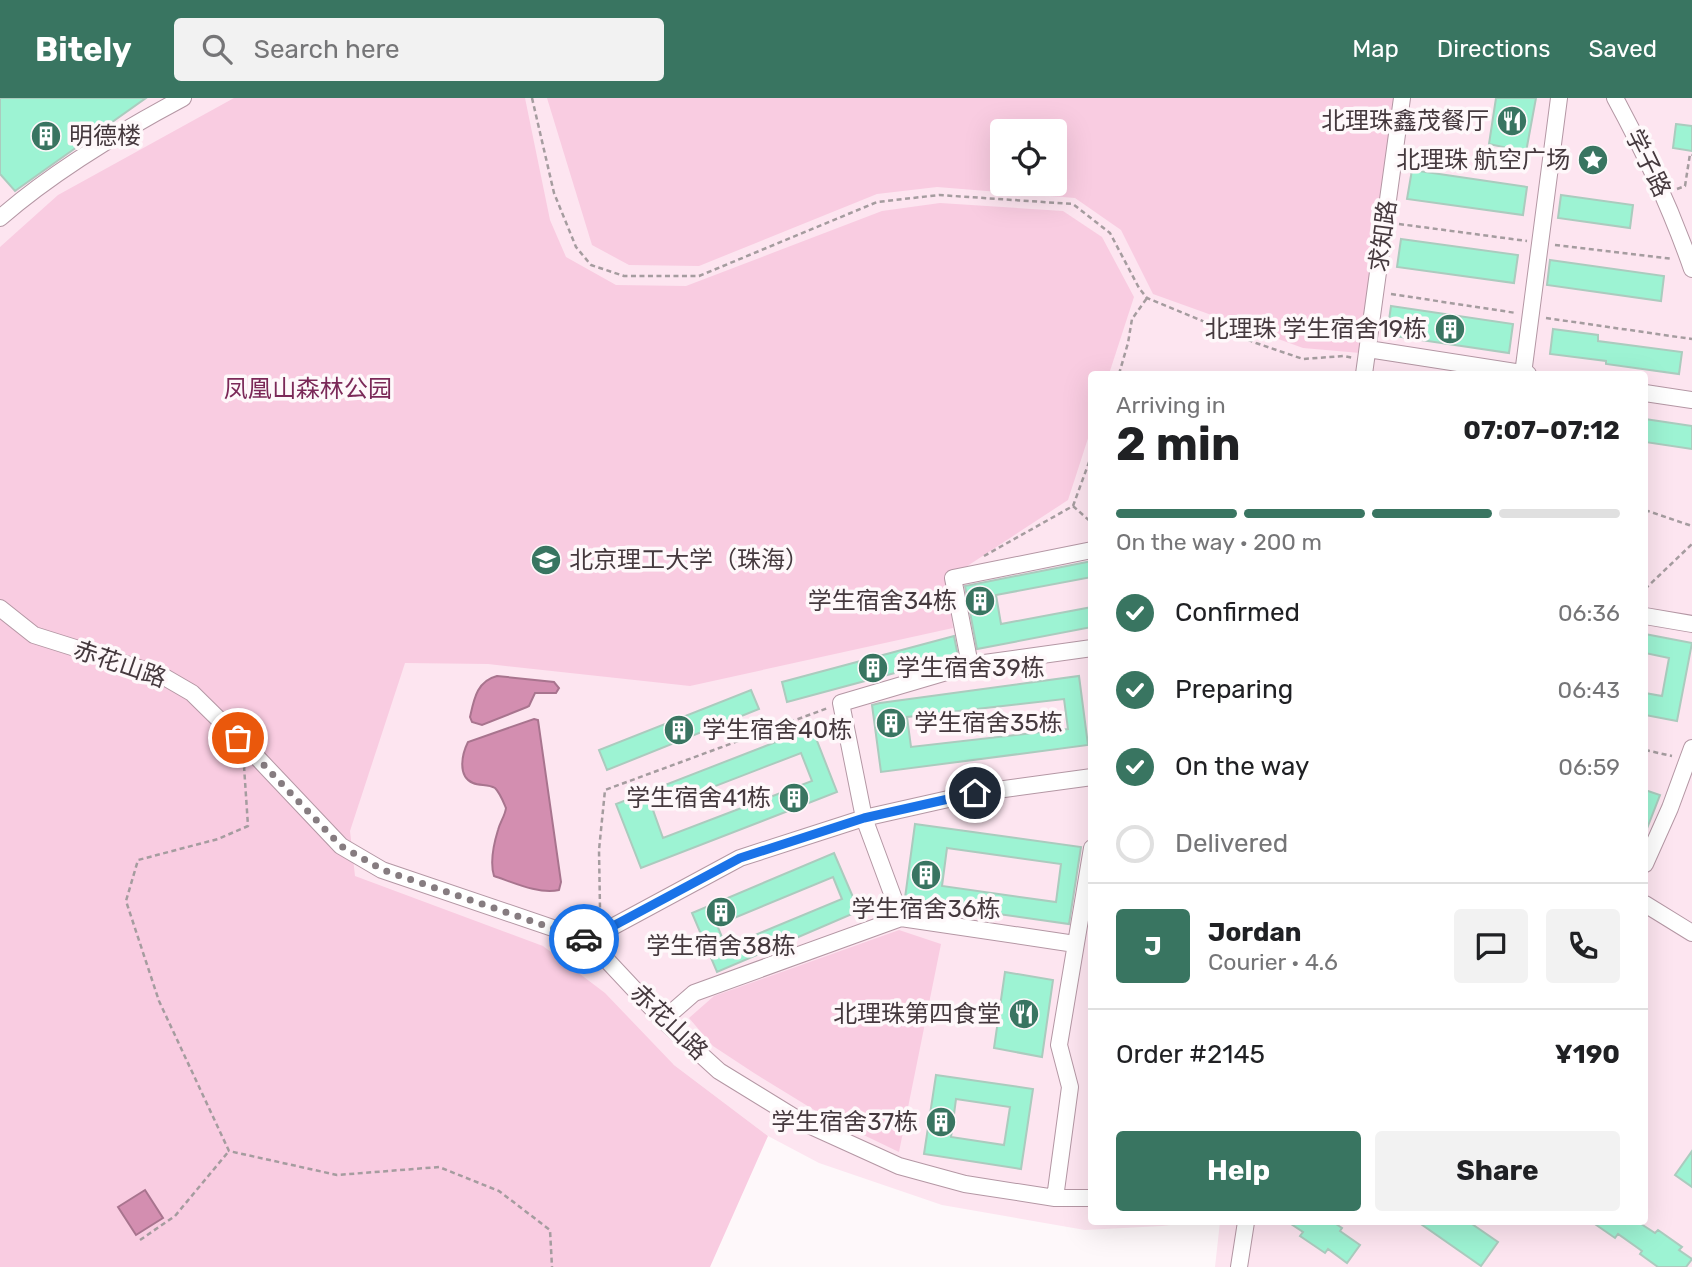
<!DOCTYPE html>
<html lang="en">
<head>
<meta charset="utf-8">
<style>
  :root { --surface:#fff; --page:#f2f2f2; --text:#202124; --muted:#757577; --line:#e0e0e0; --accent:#397561 }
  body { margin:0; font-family:Rubik,"Noto Sans SC",sans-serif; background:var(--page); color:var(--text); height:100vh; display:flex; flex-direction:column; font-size:26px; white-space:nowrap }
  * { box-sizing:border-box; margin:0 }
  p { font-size:23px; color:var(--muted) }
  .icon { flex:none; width:38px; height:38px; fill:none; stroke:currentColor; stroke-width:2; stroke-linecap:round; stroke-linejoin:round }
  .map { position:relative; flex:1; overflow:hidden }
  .drawer { position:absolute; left:1088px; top:273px; width:560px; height:854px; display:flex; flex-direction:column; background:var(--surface); border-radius:7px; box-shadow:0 7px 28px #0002 }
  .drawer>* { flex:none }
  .fabs { position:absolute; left:990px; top:21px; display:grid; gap:14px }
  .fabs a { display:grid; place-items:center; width:77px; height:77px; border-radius:7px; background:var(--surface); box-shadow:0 7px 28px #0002; font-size:35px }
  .pin { position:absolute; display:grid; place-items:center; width:60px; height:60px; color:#fff; margin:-30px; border:4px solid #fff; border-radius:50%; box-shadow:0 2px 7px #0007 }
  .courier { position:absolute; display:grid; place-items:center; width:70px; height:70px; margin:-35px; border:5px solid #1a73e8; border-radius:50%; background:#fff; color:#222; box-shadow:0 2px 9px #0007 }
  .headline em { font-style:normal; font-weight:700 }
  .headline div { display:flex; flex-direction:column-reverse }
  .headline { display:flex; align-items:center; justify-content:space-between; height:119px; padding:0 28px }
  h1 { font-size:46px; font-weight:700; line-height:52px }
  .bar { display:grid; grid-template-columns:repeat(4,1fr); gap:10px 7px; align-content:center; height:84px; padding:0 28px }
  .bar i { height:9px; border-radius:5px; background:var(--line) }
  .bar .active { background:var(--accent) }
  .bar p { grid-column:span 4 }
  .line { display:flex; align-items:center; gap:18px; padding:0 28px; border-top:2px solid var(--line) }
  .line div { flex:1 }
  .round { display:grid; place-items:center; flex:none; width:74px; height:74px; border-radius:7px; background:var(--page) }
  ol { padding:0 28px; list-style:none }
  li { display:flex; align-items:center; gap:21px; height:77px }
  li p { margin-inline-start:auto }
  li .icon { padding:7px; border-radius:50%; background:var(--accent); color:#fff; stroke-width:4 }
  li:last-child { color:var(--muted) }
  li i { width:38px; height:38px; border:4px solid var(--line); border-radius:50% }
  .cta { display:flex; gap:14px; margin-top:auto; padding:14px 28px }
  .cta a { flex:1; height:80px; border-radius:7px; background:var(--accent); color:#fff; font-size:28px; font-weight:700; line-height:80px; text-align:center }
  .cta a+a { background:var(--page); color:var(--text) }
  header { display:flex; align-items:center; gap:42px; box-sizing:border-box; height:98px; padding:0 35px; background:var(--accent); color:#fff }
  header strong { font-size:33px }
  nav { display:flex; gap:38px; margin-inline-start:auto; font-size:24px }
  .search { width:490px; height:63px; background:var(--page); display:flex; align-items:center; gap:18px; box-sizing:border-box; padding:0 24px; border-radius:7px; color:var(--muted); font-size:26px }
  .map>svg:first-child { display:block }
  .built { fill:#fde5f0; fill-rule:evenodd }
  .green { fill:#f9cce1; fill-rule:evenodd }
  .water { fill:#d38eb0; stroke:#a8748e; stroke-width:2 }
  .building { fill:#9df3d3; stroke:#abcbbe; stroke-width:2; fill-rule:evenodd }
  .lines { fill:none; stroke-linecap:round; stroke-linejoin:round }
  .minor-casing { stroke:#b497a4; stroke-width:18 }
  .path { stroke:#a59c9f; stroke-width:2.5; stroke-dasharray:5 3.5; stroke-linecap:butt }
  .minor { stroke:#fff; stroke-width:16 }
  .done { stroke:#867c80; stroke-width:7; stroke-dasharray:0 12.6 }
  .route { stroke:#1a73e8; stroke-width:9 }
  .labels { text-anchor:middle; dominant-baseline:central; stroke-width:7; stroke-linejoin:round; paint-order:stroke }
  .poi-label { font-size:24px; fill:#45393e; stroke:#fef8fa; text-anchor:end }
  .street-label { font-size:24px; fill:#45393e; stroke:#fef8fa }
  .park-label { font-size:24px; fill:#7b2958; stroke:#fef8fa }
</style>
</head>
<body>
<header>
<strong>Bitely</strong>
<div class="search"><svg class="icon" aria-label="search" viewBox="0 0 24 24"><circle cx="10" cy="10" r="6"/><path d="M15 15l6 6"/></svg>Search here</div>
<nav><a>Map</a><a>Directions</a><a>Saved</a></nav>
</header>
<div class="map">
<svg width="1692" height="1169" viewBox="0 0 1692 1169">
  <rect width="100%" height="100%" fill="#fef8fa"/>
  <path class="built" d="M0 0H1692V1169H1215L1220 1124H1645V276H1092V1124H1195L1162 1128 1085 1132 942 1107 819 1065 768 1038 674 967 0 647ZM1003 33H1055V86H1003Z"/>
  <path class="green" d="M234 0H525L550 122 566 159 616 187 686 188 882 113 940 105 1063 113 1102 139 1134 199 1109 276H1092V328L1068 402 946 482 953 530 690 588 488 566 405 565 350 733 355 778 543 848 605 895 674 967 768 1038 710 1169H0V149L58 97Z
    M547 0H1394L1360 255 1303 250 1153 196 1121 132 1075 100 937 89 877 96 699 168 629 167 592 147ZM1003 33H1055V86H1003Z
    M899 832 941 846 899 1054 824 1018 754 975 713 948 689 920 714 898Z"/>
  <path class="water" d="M497 578 554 584 559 590 556 595H535L529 608 527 609 482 627 472 624 470 619C474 601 477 583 497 578Z
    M534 621 538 622 561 784 559 792C540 797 512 784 494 778 490 765 494 745 498 732 500 724 505 718 506 710 503 703 500 695 495 690 488 686 480 688 473 685 457 678 462 656 468 644Z
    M145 1092 163 1120 136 1137 118 1109Z"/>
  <path class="building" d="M0 0H146L15 93 0 76Z
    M1496 0H1536L1526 54 1489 46Z
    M1676 26 1692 28V53L1673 50Z
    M1412 72 1527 89 1523 117 1407 101Z
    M1561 97 1633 107 1630 130 1558 120Z
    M1401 141 1518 157 1514 185 1397 169Z
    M1550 162 1664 178 1661 203 1547 187Z
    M1391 208 1513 226 1509 255 1387 237Z
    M1553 231 1598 237V243L1682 254 1679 276 1606 266V263L1550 256Z
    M1645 321 1692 328V351L1645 344Z
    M1092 463V479L996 497 1001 526 1092 509V529L977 551 965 488Z
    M1645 536 1692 545 1677 623 1645 617V595L1662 598 1669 560 1645 555Z
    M954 538 958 558 787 604 782 584Z
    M1079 578 1088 647 881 674 872 607 880 605ZM1064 601 1068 631 911 649 907 619Z
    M751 592 759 611 607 672 599 652Z
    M812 630 837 694 641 770 616 706ZM801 655 812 683 663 740 653 712Z
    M1645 692 1660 697 1646 733H1645Z
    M915 726 1081 749 1069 826 906 803 905 800ZM947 750 1061 766 1056 804 942 788Z
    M834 755 859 813 717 874 692 815ZM833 779 842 801 726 849 717 827Z
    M1005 874 1053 882 1042 959 994 950Z
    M936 977 1033 991 1021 1071 924 1056ZM956 1001 1010 1009 1004 1047 951 1039Z
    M1692 1053V1089L1675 1077Z
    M1288 1124H1333L1342 1130 1340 1133 1360 1147 1347 1165 1328 1151 1325 1155 1300 1138 1303 1134Z
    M1418 1124H1469L1498 1144 1481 1168Z
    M1592 1124H1638L1655 1135 1658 1132 1682 1149 1679 1152 1692 1161 1686 1169H1658L1640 1156 1642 1153 1618 1136 1615 1140Z"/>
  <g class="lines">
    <g class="minor-casing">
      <path id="minor" d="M1615 0C1645 55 1671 111 1692 171
        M0 120C54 73 119 34 183 0
        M1368 251 1528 276
        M1364 276 1402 0
        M1523 276 1559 0
        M1645 295 1692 302
        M1092 452 953 480 970 567 1092 550
        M0 510 34 537 161 577 192 595 253 655 341 748 382 772 588 842 663 922 719 973 802 1024 899 1068 965 1086 1055 1100H1092
        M1645 518 1692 526
        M1645 766 1670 710 1692 650
        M1645 806 1692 835
        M901 820 864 720 841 605 970 567
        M588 842 740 760 805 739 864 720 975 695 1092 679
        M663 922 694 895 901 820 1075 846
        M1055 1100 1070 989 1059 947 1092 750
        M1239 1169 1246 1124"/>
    </g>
    <path class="path" d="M532 0 554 95 576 149 591 167 624 178H699L877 104 939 97 1073 106 1110 135 1139 190 1147 200 1256 245 1303 261 1344 258 1353 260
      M1677 91 1685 88 1690 56 1692 57
      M1399 126 1527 143
      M1555 147 1673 161
      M1391 196 1516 215
      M1546 220 1692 241
      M1119 276 1128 245 1132 221 1147 200
      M1073 408 1092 425
      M1645 412 1692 428
      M984 458 1073 408 1092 356
      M1645 491 1692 446
      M1645 652 1672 658
      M244 668 248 728 218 741 138 762 126 803 159 903 229 1053 337 1077 439 1069 499 1093 550 1132 552 1169
      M604 817 600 810 599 752 605 692 828 610
      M140 1142 175 1118 229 1053"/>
    <use href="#minor" class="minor"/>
  </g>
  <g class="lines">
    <path class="done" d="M238 640 341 748 383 772 584 841"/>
    <path class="route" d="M584 841 587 842 740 760 864 720 975 695"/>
  </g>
  <defs>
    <g id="restaurant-disc" transform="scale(1.575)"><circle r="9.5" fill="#397561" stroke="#fef8fa"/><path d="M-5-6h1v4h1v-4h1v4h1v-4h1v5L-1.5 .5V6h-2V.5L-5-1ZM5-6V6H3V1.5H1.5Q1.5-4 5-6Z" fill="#fff"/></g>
    <g id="building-disc" transform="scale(1.575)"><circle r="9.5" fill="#397561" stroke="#fef8fa"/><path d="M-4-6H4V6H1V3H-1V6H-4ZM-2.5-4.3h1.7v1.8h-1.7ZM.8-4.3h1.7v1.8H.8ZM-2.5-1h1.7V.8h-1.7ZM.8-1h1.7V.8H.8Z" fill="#fff"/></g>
    <g id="sight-disc" transform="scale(1.575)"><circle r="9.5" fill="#397561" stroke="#fef8fa"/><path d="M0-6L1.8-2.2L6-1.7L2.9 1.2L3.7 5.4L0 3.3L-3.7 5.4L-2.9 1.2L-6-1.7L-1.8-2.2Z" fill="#fff"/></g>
    <g id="university-disc" transform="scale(1.575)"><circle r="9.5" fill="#397561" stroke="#fef8fa"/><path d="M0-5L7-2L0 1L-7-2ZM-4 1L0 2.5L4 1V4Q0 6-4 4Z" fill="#fff"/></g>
  </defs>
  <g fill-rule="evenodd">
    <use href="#restaurant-disc" x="1512" y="23"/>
    <use href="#building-disc" x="46" y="38"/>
    <use href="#sight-disc" x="1593" y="62"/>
    <use href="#building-disc" x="1450" y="231"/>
    <use href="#university-disc" x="546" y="462"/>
    <use href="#building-disc" x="980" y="503"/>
    <use href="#building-disc" x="873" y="570"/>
    <use href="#building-disc" x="891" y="625"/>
    <use href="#building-disc" x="679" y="632"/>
    <use href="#building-disc" x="794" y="700"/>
    <use href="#building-disc" x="926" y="777"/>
    <use href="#building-disc" x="721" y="814"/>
    <use href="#restaurant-disc" x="1024" y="916"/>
    <use href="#building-disc" x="941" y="1024"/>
  </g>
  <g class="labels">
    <g class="poi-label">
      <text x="1489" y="23">北理珠鑫茂餐厅</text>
      <text x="69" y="38" text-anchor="start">明德楼</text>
      <text x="1570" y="62">北理珠 航空广场</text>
      <text x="1427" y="231">北理珠 学生宿舍19栋</text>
      <text x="569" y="462" text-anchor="start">北京理工大学（珠海）</text>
      <text x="957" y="503">学生宿舍34栋</text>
      <text x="896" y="570" text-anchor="start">学生宿舍39栋</text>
      <text x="914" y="625" text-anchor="start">学生宿舍35栋</text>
      <text x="702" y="632" text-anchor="start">学生宿舍40栋</text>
      <text x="771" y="700">学生宿舍41栋</text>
      <text x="926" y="811" text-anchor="middle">学生宿舍36栋</text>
      <text x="721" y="848" text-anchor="middle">学生宿舍38栋</text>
      <text x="1001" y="916">北理珠第四食堂</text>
      <text x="918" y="1024">学生宿舍37栋</text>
    </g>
    <g class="street-label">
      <text transform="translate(1648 65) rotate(64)">学子路</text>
      <text transform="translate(1383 138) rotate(-82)">求知路</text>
      <text transform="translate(120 566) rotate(19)">赤花山路</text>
      <text transform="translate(669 924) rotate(44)">赤花山路</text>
    </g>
    <g class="park-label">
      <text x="308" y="291">凤凰山森林公园</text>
    </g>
  </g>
</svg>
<div class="fabs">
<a><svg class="icon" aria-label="locate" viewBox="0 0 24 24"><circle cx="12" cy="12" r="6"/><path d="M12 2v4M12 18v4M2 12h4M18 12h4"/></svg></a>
</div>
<div class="pin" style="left:238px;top:640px;background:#ea580c"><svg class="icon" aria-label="bag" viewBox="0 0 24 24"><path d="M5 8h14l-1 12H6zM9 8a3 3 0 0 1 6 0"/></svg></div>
<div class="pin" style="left:975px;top:695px;background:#1f2937"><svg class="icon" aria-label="home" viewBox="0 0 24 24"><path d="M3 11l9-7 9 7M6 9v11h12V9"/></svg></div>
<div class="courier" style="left:584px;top:841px"><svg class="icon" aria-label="car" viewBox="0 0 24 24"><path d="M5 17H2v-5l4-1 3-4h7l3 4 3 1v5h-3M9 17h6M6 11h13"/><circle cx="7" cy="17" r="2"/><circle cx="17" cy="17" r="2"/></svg></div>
<section class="drawer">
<div class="headline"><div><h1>2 min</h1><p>Arriving in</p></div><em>07:07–07:12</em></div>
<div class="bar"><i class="active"></i><i class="active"></i><i class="active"></i><i></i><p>On the way · 200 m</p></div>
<ol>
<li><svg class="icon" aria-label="check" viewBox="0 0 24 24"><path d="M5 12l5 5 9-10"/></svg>Confirmed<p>06:36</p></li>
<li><svg class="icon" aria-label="check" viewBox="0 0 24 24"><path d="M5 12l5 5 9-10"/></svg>Preparing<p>06:43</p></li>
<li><svg class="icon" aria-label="check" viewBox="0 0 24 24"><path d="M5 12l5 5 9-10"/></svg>On the way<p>06:59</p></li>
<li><i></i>Delivered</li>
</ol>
<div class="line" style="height:126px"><b class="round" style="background:var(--accent);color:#fff">J</b><div><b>Jordan</b><p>Courier · 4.6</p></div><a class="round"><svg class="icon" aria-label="chat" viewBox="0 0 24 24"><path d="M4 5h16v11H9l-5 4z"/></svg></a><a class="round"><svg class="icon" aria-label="phone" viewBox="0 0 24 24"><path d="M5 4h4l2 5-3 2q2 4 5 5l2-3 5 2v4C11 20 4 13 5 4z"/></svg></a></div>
<div class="line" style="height:91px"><div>Order #2145</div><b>¥190</b></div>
<div class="cta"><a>Help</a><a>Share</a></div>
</section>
</div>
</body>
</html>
